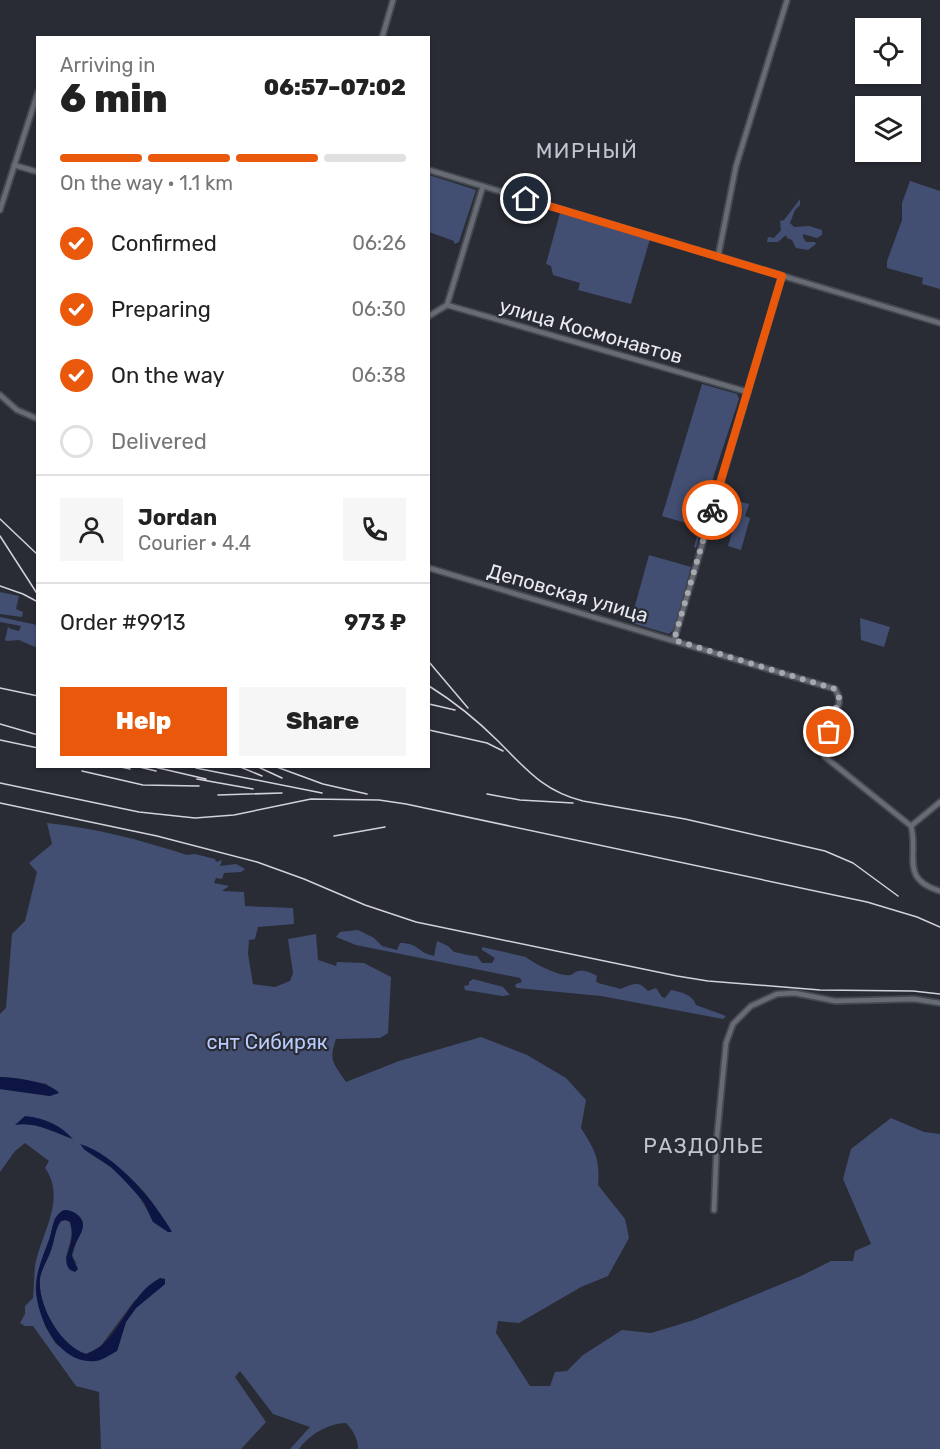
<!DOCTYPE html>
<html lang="en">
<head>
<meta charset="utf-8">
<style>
  :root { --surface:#fff; --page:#f6f6f6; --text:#222; --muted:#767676; --line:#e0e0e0; --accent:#ea580c }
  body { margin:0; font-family:Rubik,sans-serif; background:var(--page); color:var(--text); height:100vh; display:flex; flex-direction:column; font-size:22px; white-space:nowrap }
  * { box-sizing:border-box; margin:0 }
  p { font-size:20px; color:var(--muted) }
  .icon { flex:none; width:33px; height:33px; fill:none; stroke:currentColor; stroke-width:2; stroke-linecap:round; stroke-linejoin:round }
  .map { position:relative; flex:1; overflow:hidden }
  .details { position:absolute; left:36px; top:36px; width:394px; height:732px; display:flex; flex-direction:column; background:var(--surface); border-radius:0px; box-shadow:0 2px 4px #0004 }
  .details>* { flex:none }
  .controls { position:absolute; left:855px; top:18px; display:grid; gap:12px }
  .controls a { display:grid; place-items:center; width:66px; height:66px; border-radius:0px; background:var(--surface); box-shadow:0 2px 4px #0004; font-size:30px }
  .pin { position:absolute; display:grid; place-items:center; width:51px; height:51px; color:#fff; margin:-26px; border:3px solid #fff; border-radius:50%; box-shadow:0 2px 6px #0007 }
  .courier { position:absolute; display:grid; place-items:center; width:60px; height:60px; margin:-30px; border:4px solid #ea580c; border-radius:50%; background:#fff; color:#222; box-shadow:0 2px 8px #0007 }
  .head em { font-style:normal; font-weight:800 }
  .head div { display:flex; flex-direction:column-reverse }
  .head { display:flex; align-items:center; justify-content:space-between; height:102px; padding:0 24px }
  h1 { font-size:39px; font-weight:800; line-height:45px }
  .bar { display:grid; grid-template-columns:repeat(4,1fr); gap:9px 6px; align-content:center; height:72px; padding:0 24px }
  .bar i { height:8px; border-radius:4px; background:var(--line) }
  .bar .active { background:var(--accent) }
  .bar p { grid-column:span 4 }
  .line { display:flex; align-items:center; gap:15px; padding:0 24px; border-top:2px solid var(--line) }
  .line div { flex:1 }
  .round { display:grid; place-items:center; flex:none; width:63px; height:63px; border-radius:0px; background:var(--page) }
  ol { padding:0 24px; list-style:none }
  li { display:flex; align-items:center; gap:18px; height:66px }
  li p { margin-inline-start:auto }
  li .icon { padding:6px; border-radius:50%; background:var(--accent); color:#fff; stroke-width:4 }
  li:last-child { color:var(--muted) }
  li i { width:33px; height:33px; border:3px solid var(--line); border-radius:50% }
  .button { display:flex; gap:12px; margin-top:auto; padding:12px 24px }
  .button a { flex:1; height:69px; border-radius:0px; background:var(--accent); color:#fff; font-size:24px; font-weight:800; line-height:69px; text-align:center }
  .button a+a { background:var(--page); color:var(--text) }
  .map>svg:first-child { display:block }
  .green { fill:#434f72; fill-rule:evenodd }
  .water { fill:#0c1544 }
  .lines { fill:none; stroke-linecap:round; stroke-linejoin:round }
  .tertiary-casing { stroke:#45484f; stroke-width:8 }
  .tertiary { stroke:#676b74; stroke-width:4.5 }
  .rail { stroke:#d1d3d9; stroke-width:1.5 }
  .done { stroke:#a5a8ae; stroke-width:6; stroke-dasharray:0 10.8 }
  .route { stroke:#ea580c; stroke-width:8 }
  .labels { text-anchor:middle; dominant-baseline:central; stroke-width:4.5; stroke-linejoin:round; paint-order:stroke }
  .street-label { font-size:20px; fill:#e8eaef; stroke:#292c35 }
  .park-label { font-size:20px; fill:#baccfd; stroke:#292c35 }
  .neighbourhood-label { font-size:21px; letter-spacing:1.5px; fill:#c1c5d0; stroke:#292c35 }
</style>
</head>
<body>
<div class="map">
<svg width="940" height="1449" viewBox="0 0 940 1449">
  <rect width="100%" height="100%" fill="#292c35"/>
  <path class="green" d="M429 175 476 190 459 242 454 244V241L429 232Z
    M910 181 940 191V289L922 284 923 278 887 268V261L902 220V203Z
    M800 199V205L795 210 790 223 794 227 809 226 822 230V235L817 238 803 234V237L806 242H815L816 244 808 250 796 248 792 240 787 238 786 235 778 242H767L768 237 774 238 781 230 780 221 784 220Z
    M560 213 650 239 631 304 578 290 580 283 553 275 551 266 546 264Z
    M702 384 737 394 739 399 714 475 696 548 694 547 700 527 662 516Z
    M741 502 749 504 745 516 750 518 741 550 728 546Z
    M649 555 691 567 674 629 669 634 632 623 631 620Z
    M0 592 19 596 16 609 23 612 22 617 0 614Z
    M0 617 37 625V645L35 647 19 640 7 641 5 640 8 627 11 629 19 631 21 626 0 622Z
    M860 618 890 627 884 647 861 640Z
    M47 823C95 828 141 840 187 855L195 854 215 859 216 862 222 860 220 866 236 864 245 869 241 872 224 873 222 879 216 878 214 883 229 886 222 891 244 892 245 906 293 908 294 924 258 927 255 939 249 940 248 954 253 984 275 987 290 981 293 973 288 939 316 934 318 960 336 966 337 962 364 963 391 977 388 1033 380 1038 336 1039C328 1062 334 1063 346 1082L399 1061 481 1037 527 1055 566 1078 586 1100 581 1128C595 1150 600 1159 598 1185L625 1219 629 1238 608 1276 581 1287 519 1323 498 1321 496 1333 530 1386H550L555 1372 567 1371 583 1355 622 1330 651 1333 694 1320 801 1276 831 1261H853L855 1251 871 1244 843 1179 851 1149 891 1118 924 1132 940 1134V1449H358C358 1439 353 1430 346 1423 329 1423 309 1435 299 1449H290L310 1427 273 1414 240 1371 235 1377 266 1422 241 1449H101L99 1392 76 1386 33 1326H25L20 1323 25 1314V1306L33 1298C34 1288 34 1276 35 1266 41 1233 67 1199 45 1168L49 1161 25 1143 15 1151 0 1172V1089L50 1096 47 1084 0 1077V1014L6 1008 12 934 25 921 37 872 29 863 52 844ZM82 1147C106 1152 138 1182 152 1202 158 1210 162 1219 168 1226L153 1222C144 1201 128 1179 109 1166 100 1159 90 1155 82 1147ZM55 1218 83 1221 72 1256 77 1264 66 1258C69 1244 74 1236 70 1222L66 1220 61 1221C55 1229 55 1238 52 1247 49 1258 42 1267 40 1278 37 1305 60 1346 86 1354L100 1347 135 1300 165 1284 136 1308 126 1322 117 1351 75 1357 56 1344 45 1326 36 1291Z
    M358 930 374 938 382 946 397 950 400 943C419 943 418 953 434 956L437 941 448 946 454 952C462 953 468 956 477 956L482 963H492L495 958 482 950V947L526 957C533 963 560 977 570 975 573 975 575 971 579 971 585 970 592 973 597 976L596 981 598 983 621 989C632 984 638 980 648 991L656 988 662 997 665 998 671 990C681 992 692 994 696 1005L726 1016 723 1019 601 996 517 988 515 986 516 984 522 982 520 978 356 945 336 937 340 932Z
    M473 979 503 987 510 995 502 996 465 990 464 986 469 985V982Z"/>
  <path class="water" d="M0 1077C14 1077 51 1082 59 1093L50 1096 0 1089Z
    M25 1116C45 1118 60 1125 73 1139 55 1133 35 1121 15 1125Z
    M80 1144C114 1153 156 1203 172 1232H168L153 1222 144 1202 124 1180 111 1167 85 1150Z
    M64 1210C69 1210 73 1211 78 1215 92 1228 72 1241 72 1255 73 1261 76 1264 78 1269L75 1272 70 1270C62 1260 69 1253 71 1242 73 1235 72 1229 70 1222L66 1220 61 1221C55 1229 55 1238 52 1247 49 1258 42 1267 40 1278 37 1304 60 1346 86 1354 119 1344 128 1294 160 1278L165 1279V1284L136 1308 126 1322 117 1351C111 1354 103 1360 96 1361 60 1365 38 1321 36 1291 35 1272 44 1254 50 1237 53 1227 53 1215 64 1210Z"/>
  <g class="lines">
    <g class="tertiary-casing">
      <path id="tertiary" d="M382 38 393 0
        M14 165 38 172
        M429 170 940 323
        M0 210 38 92
        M718 257 736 166 787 0
        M447 305 483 186
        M429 316 447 305 748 392
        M0 395 17 410 38 419
        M429 568 835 689 839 697V703L824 748 825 757 911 826C919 855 899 879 940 891
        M674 640 782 276
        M911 826 940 802
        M714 1210 717 1136 726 1043 733 1024 751 1006 777 994 795 993 835 1001 914 999 940 1003"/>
    </g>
    <use href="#tertiary" class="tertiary"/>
    <path class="rail" d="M0 519 38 555
      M0 536 38 595
      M0 586 23 594 38 602
      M429 662 468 708
      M429 686C453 701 478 721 498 741 526 769 543 791 583 801L685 819 825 851 853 863 898 896
      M0 688 38 696
      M429 704 455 710
      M0 724 38 735
      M429 730 487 743 503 751
      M0 740 38 748
      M116 766 130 769
      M135 766 156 771
      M150 766 206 779
      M238 766 262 776
      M256 766 282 778
      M274 766 323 784 367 794
      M196 768 322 793
      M82 771 143 785 199 786
      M197 779 253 789
      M0 783 139 812 195 818 234 815 311 799 379 800 406 804 867 902 917 917 940 927
      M487 794 520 800 573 803
      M218 795 282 793
      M0 803 157 836 257 862 304 879 365 905 416 922 677 976 708 981 820 990 913 991 940 994
      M334 836 385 827"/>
  </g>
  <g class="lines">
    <path class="done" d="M712 510 674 640 835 689 839 697 829 732"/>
    <path class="route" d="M526 199 782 276 712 510"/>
  </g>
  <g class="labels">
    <g class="street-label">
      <text transform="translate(591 331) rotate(16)">улица Космонавтов</text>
      <text transform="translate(568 593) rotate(16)">Деповская улица</text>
    </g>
    <g class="park-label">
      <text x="267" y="1042">снт Сибиряк</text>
    </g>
    <g class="neighbourhood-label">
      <text x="587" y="150">МИРНЫЙ</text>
      <text x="704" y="1145">РАЗДОЛЬЕ</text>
    </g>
  </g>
</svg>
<div class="controls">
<a><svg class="icon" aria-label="locate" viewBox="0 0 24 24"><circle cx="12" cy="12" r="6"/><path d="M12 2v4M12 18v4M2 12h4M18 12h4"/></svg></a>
<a><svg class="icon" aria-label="layers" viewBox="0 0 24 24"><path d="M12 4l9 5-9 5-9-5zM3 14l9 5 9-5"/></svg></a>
</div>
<div class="pin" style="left:829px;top:732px;background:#ea580c"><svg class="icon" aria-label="bag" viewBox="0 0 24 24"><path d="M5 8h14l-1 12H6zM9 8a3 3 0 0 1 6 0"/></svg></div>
<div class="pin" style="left:526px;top:199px;background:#1f2937"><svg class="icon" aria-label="home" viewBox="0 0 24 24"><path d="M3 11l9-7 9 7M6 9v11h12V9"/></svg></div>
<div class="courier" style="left:712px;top:510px"><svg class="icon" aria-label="bike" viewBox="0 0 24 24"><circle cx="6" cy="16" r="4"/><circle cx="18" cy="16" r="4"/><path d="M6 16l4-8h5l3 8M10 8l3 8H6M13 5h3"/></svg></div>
<section class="details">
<div class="head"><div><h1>6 min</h1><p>Arriving in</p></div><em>06:57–07:02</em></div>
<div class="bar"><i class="active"></i><i class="active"></i><i class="active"></i><i></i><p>On the way · 1.1 km</p></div>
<ol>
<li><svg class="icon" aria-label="check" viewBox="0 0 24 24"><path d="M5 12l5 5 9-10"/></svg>Confirmed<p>06:26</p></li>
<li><svg class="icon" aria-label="check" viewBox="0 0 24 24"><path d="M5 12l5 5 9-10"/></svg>Preparing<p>06:30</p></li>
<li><svg class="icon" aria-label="check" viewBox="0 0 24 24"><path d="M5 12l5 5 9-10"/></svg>On the way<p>06:38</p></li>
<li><i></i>Delivered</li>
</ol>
<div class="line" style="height:108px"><a class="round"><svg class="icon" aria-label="person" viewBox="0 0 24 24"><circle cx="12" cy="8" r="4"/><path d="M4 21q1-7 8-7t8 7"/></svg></a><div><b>Jordan</b><p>Courier · 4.4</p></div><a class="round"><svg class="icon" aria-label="phone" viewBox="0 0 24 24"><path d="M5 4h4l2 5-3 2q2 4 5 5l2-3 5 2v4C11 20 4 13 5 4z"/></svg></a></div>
<div class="line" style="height:78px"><div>Order #9913</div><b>973 ₽</b></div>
<div class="button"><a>Help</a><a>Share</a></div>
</section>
</div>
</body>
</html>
